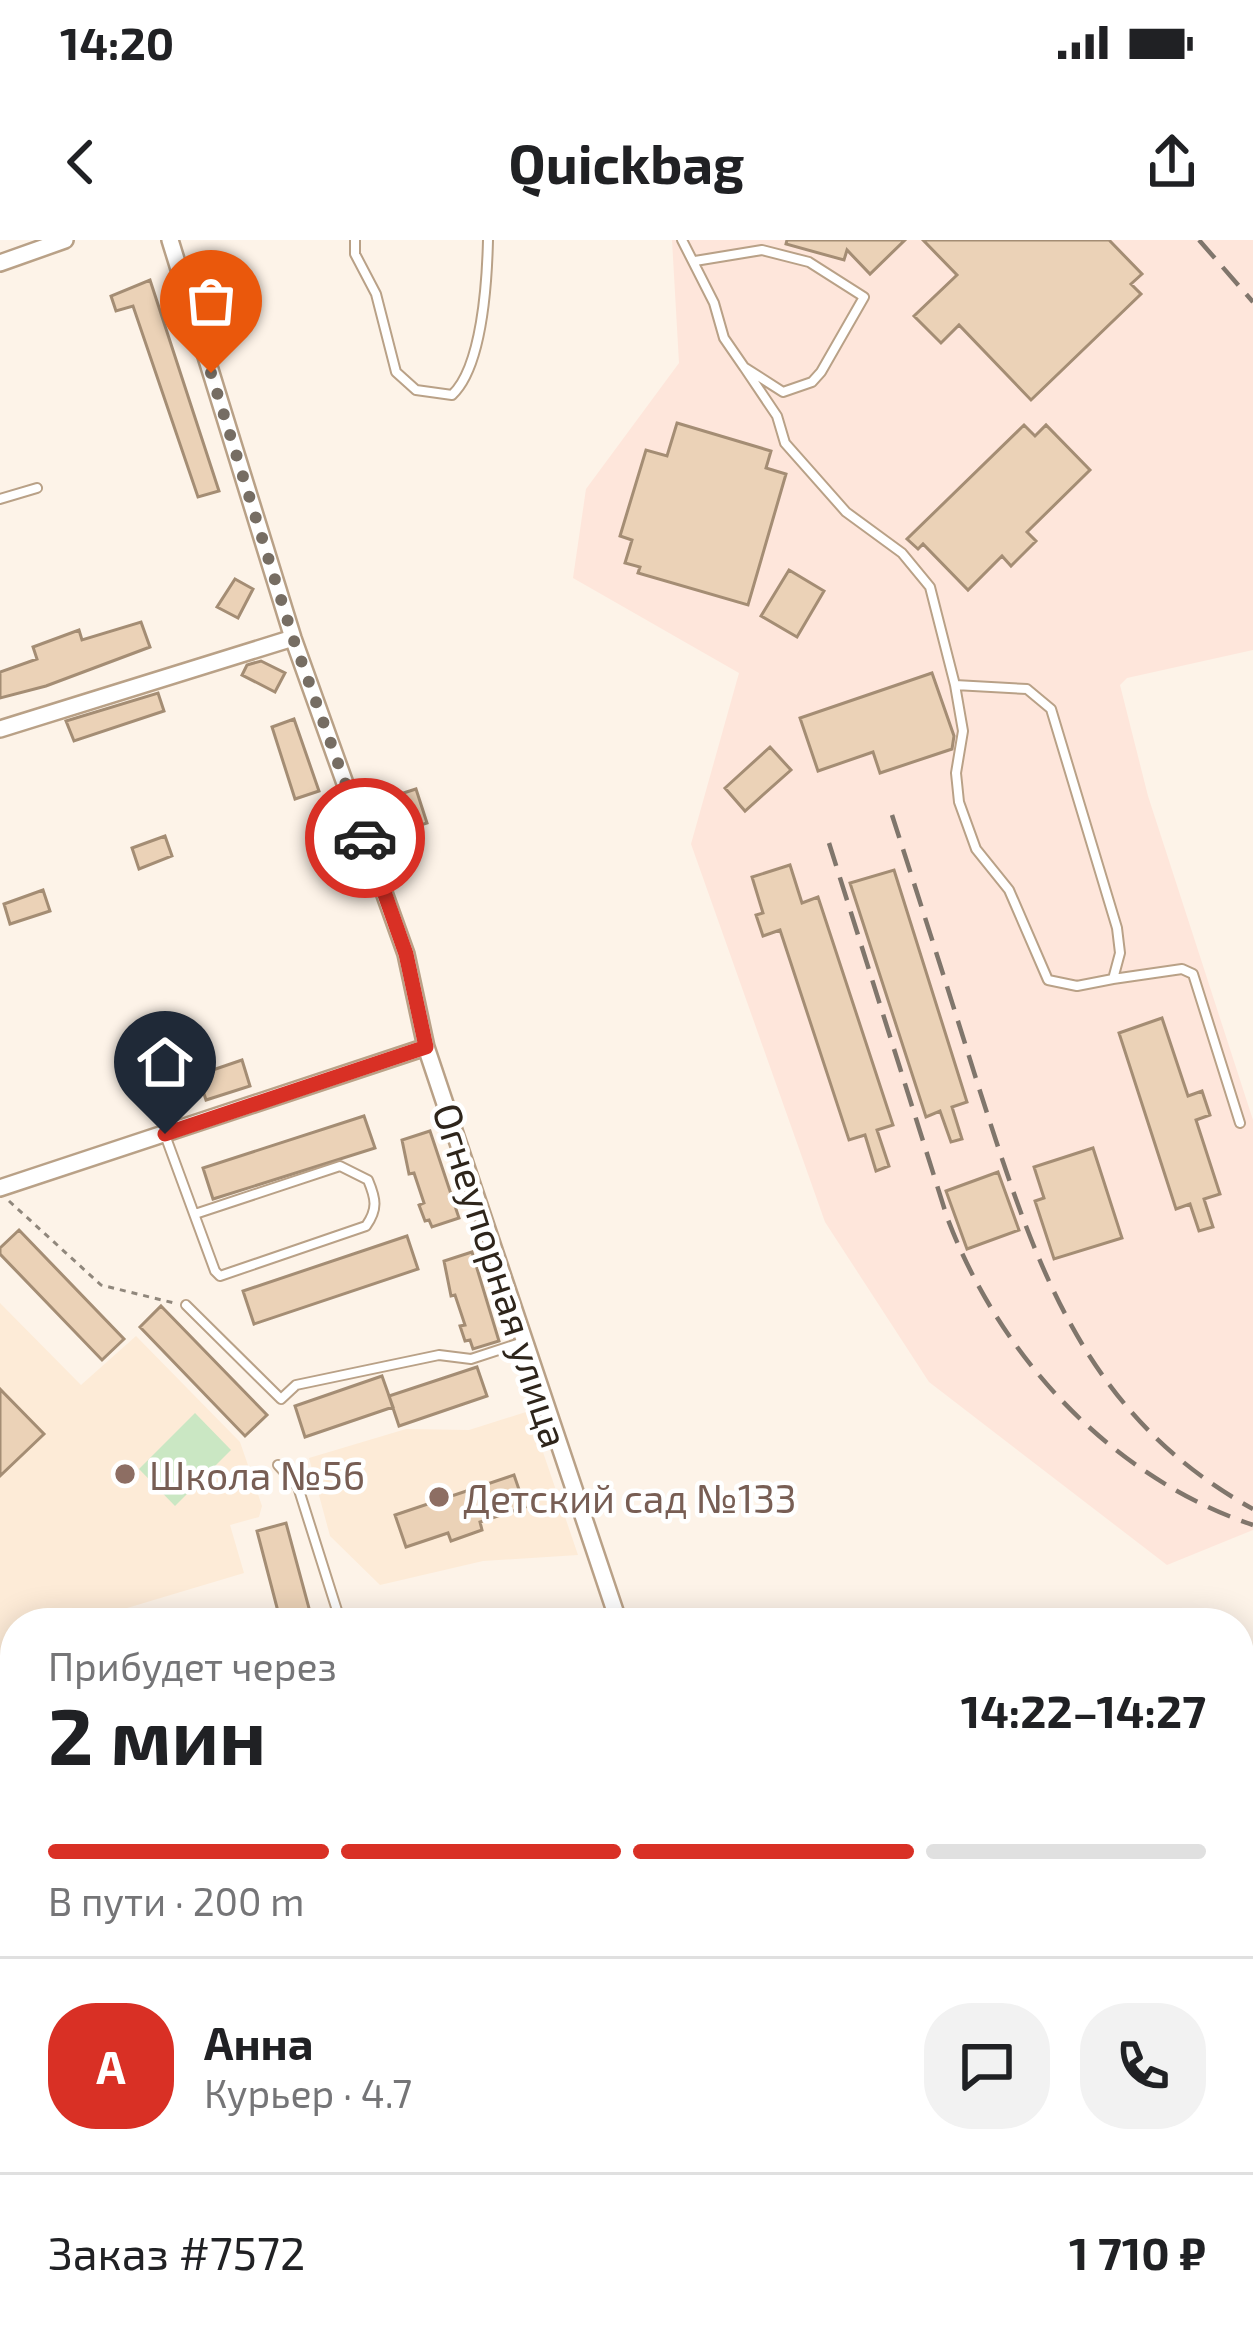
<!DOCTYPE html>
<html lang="ru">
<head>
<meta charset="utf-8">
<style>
  :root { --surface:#fff; --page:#f2f2f2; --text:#202124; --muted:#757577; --line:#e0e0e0; --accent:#d93025 }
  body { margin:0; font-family:"Exo 2",sans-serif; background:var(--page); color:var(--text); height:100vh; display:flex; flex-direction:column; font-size:45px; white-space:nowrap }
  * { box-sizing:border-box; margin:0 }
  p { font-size:39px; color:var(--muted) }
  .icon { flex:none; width:66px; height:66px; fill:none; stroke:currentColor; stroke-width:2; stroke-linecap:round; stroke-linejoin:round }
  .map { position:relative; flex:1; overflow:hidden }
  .sheet { position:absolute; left:0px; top:1368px; width:1254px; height:744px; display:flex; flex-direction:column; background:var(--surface); border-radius:48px 48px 0 0; box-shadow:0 6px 30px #0003 }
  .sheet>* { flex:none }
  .pin { position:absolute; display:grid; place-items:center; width:102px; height:102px; color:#fff; margin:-123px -51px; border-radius:50% 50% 50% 0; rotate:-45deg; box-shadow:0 0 12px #0007 }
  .pin .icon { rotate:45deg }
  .courier { position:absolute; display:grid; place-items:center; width:120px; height:120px; margin:-60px; border:9px solid #d93025; border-radius:50%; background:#fff; color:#222; box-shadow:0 3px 15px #0007 }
  .head em { font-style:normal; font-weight:700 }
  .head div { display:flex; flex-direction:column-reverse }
  .head { display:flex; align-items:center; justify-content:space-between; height:204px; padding:0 48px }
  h1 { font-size:78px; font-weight:700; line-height:90px }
  .bar { display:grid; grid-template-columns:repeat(4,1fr); gap:18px 12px; align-content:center; height:144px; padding:0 48px }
  .bar i { height:15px; border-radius:9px; background:var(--line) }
  .bar .active { background:var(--accent) }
  .bar p { grid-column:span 4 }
  .line { display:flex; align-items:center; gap:30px; padding:0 48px; border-top:3px solid var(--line) }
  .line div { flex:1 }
  .round { display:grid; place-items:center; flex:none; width:126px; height:126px; border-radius:48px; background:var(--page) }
  .status { display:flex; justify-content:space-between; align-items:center; height:84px; padding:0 60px; background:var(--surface); direction:ltr }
  .status svg { height:33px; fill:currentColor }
  header { display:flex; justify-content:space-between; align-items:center; height:156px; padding:0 48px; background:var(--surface); font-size:54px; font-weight:700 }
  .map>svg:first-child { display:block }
  .industrial { fill:#fee6db }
  .built { fill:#fdebd7 }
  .green { fill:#cae7c3 }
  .building { fill:#ebd2b7; stroke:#a48d74; stroke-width:3 }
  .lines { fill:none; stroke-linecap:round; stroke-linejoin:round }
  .service-casing { stroke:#b9a187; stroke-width:12 }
  .minor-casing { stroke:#b9a187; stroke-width:20 }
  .path { stroke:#90877c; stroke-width:3; stroke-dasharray:6 6; stroke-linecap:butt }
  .service { stroke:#fff; stroke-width:8 }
  .minor { stroke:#fff; stroke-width:15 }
  .rail { stroke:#80766c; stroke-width:4.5; stroke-dasharray:24 12; stroke-linecap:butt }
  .done { stroke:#766d63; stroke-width:12; stroke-dasharray:0 21.6 }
  .route { stroke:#d93025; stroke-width:15 }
  .education-dot { fill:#8d6e63; stroke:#fff; stroke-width:4.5 }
  .labels { text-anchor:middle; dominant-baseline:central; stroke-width:9; stroke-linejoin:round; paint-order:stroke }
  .street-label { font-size:39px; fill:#2e251b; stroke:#fff }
  .education-label { font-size:39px; fill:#785e54; stroke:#fff; text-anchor:start }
</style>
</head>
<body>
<div class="status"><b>14:20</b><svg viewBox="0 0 49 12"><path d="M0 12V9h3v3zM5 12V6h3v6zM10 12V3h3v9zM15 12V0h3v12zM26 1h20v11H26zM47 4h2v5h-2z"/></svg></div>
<header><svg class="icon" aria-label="back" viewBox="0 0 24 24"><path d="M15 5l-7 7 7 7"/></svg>Quickbag<svg class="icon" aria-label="share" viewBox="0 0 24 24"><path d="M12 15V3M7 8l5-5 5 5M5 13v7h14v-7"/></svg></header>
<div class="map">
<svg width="1253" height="2112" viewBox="0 0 1253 2112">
  <rect width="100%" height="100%" fill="#fdf3e8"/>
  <path class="industrial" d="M672 0H1253V410L1127 438 1120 445 1148 556 1253 880V1290L1167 1325 929 1142 825 982 691 604 739 433 573 338 586 249 679 123Z
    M1253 1488V1746L1239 1748V1489Z
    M1253 1799V2112H1244L1239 2097V1802Z
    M917 2097H1099L1104 2112H921Z"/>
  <path class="built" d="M0 1063 81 1145 136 1096 240 1202 262 1266 259 1277 230 1285 244 1333 77 1383H15V1414L0 1418Z
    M529 1171 578 1315 483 1321 380 1345 330 1296 309 1218 406 1189 469 1190Z
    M83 2097H315L319 2112H87Z"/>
  <path class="green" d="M195 1173 231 1210 175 1266 139 1229Z"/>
  <path class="building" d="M787 0H905L870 34 847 10 844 20 786 4Z
    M923 0H1109L1142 34 1131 44 1141 54 1031 160 959 85 941 103 914 76 957 35Z
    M150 40 219 251 198 257 133 66 116 71 111 56Z
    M677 183 771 211 766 228 786 234 748 365 638 333 640 327 625 323 632 300 620 296 646 210 667 216Z
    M1024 185 1035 196 1046 185 1090 230 1027 292 1036 301 1011 326 1002 316 968 350 923 304 918 309 907 299Z
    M789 330 824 351 797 397 761 376Z
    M235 339 253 349 238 378 217 367Z
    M141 382 150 407 46 446 0 458V432L37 419 33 407 79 390 82 400Z
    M261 421 285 433 275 452 242 435 247 425Z
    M932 433 954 496 952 509 880 533 873 512 818 531 800 478Z
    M158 453 164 471 74 501 66 481Z
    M294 479 319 551 295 559 272 487Z
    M770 507 791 530 745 571 725 548Z
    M416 549 427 583 404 590 394 556Z
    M165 596 172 616 139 629 132 608Z
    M790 625 802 663 818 657 893 885 877 890 889 926 876 931 865 895 849 900 780 690 763 696 756 675 763 673 752 637Z
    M894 630 967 862 952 867 962 899 951 902 940 871 926 877 850 643Z
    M43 650 50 671 10 684 4 664Z
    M1162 778 1188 856 1202 851 1210 875 1196 880 1220 954 1204 959 1213 987 1199 991 1190 964 1176 969 1119 793Z
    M242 820 250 846 206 860 198 835Z
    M364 876 375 908 213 959 203 928Z
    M430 891 459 978 432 987 429 980 425 981 419 965 424 963 414 933 409 934 402 900Z
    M1093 908 1122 998 1054 1019 1035 961 1044 958 1034 927Z
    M998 932 1019 990 967 1009 946 951Z
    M19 990 124 1099 102 1120 0 1014V1008Z
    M407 996 418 1029 254 1084 243 1051Z
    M472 1012 499 1101 473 1109 470 1100 465 1101 460 1086 465 1085 455 1055 451 1056 444 1021Z
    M161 1066 267 1175 245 1196 140 1087Z
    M477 1127 487 1156 399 1186 389 1156Z
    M382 1136 393 1167 305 1197 295 1166Z
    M0 1149 44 1194 0 1236Z
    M514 1235 525 1267 480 1282 482 1290 451 1301 448 1293 406 1307 395 1275Z
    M286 1283 313 1383H281L257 1291Z
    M9 1662 15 1667V1795H11L0 1756V1664Z
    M1119 2097H1169L1175 2112H1125Z"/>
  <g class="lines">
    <g class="service-casing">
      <path id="service" d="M355 0V14L376 54 396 132 416 150 452 155C482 127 487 42 488 0
        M682 0 714 63 724 98 744 127 783 152 812 142 821 132 864 57 809 22 762 10 695 21
        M744 127 777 176 785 203 846 272 902 313 930 347 955 445 1027 449 1051 469 1117 688 1120 713 1113 739 1077 746 1048 740 1009 650 976 609 959 562 956 533 963 491 955 445
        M0 259 37 248
        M1113 739 1182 729 1193 734 1240 883
        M165 895 215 1031 220 1036 366 986C378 969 376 959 368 940L340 926 195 974
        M186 1065 281 1159 296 1145 439 1115 471 1119 523 1102
        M278 1225 298 1247 341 1383
        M579 1383 614 1373
        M1239 1784 1253 1782
        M1032 2097 1036 2112
        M1199 2097 1203 2111"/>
    </g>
    <g class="minor-casing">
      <path id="minor" d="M170 0 293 398 406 714 426 807 619 1383
        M0 23 65 0
        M0 489 293 398
        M0 948 426 807
        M0 1602 15 1598
        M0 1889 15 1945
        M56 2097 60 2112
        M350 2097 354 2112"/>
    </g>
    <path class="path" d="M9 961 101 1045 174 1063"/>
    <use href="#service" class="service"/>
    <use href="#minor" class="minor"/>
    <path class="rail" d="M1199 0 1253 62
      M892 575C921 665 950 755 978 845 1034 1019 1081 1174 1253 1269
      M829 603 947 977C999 1116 1111 1237 1253 1285
      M1239 1521 1253 1520
      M1239 1586 1253 1579"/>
  </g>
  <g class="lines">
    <path class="done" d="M211 133 293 398 365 598"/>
    <path class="route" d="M165 894 426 807 406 714 365 598"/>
  </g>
  <g class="education-dot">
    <circle cx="125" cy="1234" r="12"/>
    <circle cx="439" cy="1257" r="12"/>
  </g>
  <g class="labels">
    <g class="street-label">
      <text transform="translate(502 1035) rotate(72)">Огнеупорная улица</text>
    </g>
    <g class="education-label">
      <text x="149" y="1234">Школа №56</text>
      <text x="463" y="1257">Детский сад №133</text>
    </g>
  </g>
</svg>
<div class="pin" style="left:211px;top:133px;background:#ea580c"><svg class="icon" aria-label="bag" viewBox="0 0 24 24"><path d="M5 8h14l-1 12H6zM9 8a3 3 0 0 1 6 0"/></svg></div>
<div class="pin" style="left:165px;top:894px;background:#1f2937"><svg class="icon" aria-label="home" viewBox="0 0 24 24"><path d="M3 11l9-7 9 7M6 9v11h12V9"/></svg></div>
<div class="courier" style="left:365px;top:598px"><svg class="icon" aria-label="car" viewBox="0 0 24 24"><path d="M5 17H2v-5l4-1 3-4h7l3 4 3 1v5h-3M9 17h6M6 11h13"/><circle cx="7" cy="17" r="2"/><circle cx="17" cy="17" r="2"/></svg></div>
<section class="sheet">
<div class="head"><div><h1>2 мин</h1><p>Прибудет через</p></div><em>14:22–14:27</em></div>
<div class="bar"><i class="active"></i><i class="active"></i><i class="active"></i><i></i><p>В пути · 200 m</p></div>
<div class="line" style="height:216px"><b class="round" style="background:var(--accent);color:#fff">А</b><div><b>Анна</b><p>Курьер · 4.7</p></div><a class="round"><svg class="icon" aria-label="chat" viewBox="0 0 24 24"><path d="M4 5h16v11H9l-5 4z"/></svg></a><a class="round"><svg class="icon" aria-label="phone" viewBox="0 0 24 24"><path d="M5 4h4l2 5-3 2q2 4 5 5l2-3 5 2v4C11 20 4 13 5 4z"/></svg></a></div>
<div class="line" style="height:156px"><div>Заказ #7572</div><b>1 710 ₽</b></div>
</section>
</div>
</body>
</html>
